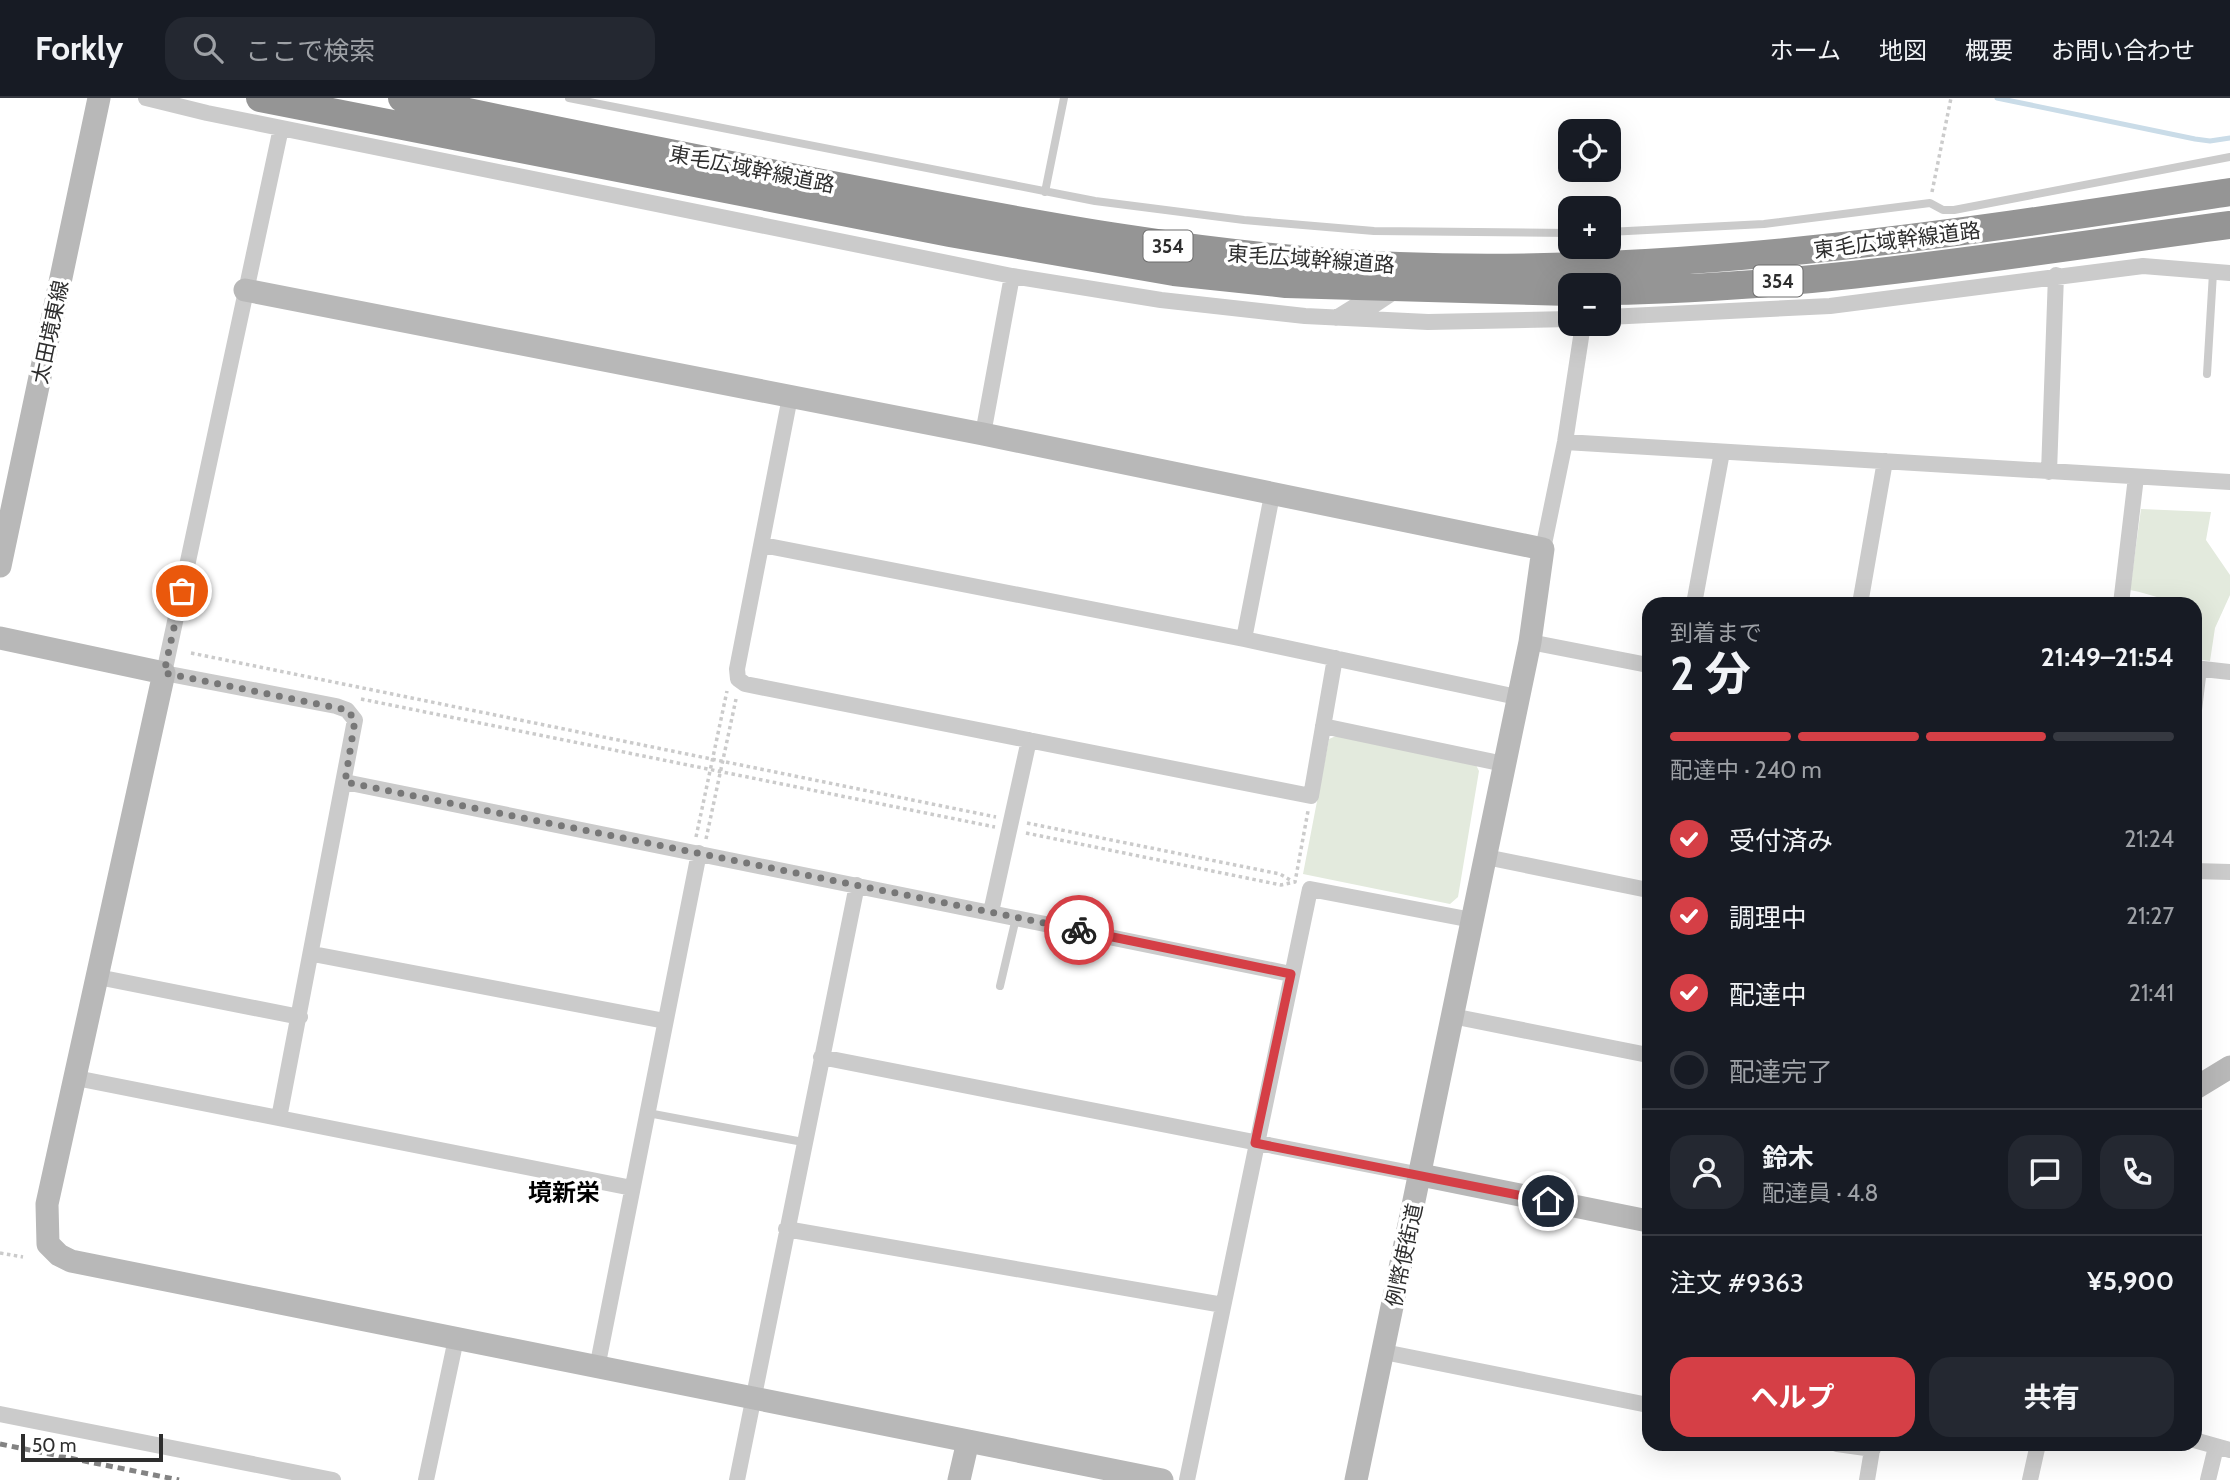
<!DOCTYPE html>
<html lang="ja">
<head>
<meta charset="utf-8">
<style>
  :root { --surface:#171b24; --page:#242831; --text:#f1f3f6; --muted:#9ea1a6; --line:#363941; --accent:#d53f46 }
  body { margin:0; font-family:Cabin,"Noto Sans JP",sans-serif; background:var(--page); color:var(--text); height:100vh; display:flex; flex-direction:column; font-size:26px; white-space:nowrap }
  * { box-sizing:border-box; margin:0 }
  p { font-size:23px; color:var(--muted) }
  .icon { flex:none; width:38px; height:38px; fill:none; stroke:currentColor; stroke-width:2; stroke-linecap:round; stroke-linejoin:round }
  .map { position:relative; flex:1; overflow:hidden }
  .details { position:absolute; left:1642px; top:499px; width:560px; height:854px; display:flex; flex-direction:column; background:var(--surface); border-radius:21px; box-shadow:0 7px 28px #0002 }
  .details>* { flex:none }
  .controls { position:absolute; left:1558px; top:21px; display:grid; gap:14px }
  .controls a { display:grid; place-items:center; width:63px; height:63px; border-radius:14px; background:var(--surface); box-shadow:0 7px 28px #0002; font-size:35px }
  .scale { position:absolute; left:21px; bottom:18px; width:142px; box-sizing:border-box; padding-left:7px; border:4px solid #2e2e2e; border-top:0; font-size:19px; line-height:24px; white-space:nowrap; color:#2e2e2e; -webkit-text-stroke:5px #fff; paint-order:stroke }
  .pin { position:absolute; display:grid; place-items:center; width:60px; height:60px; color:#fff; margin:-30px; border:4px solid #fff; border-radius:50%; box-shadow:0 2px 7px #0007 }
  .courier { position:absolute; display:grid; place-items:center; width:70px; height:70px; margin:-35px; border:5px solid #d53f46; border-radius:50%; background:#fff; color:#222; box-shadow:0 2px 9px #0007 }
  .summary em { font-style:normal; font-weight:700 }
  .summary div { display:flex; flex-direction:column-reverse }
  .summary { display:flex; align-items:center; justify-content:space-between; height:119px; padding:0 28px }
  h1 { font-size:46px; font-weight:700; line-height:52px }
  .bar { display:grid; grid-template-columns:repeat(4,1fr); gap:10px 7px; align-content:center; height:84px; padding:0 28px }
  .bar i { height:9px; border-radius:5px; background:var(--line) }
  .bar .on { background:var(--accent) }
  .bar p { grid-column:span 4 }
  .line { display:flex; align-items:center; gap:18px; padding:0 28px; border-top:2px solid var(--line) }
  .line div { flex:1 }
  .round { display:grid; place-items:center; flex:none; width:74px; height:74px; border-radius:21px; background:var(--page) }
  ol { padding:0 28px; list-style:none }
  li { display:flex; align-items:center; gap:21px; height:77px }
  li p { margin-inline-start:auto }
  li .icon { padding:7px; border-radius:50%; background:var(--accent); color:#fff; stroke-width:4 }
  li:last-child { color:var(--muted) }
  li i { width:38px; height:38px; border:4px solid var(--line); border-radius:50% }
  .cta { display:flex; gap:14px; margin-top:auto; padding:14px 28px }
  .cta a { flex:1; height:80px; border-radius:21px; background:var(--accent); color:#fff; font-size:28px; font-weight:700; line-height:80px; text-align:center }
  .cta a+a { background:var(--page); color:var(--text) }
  header { display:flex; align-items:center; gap:42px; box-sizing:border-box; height:98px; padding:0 35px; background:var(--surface); border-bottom:2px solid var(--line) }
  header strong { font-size:33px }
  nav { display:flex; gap:38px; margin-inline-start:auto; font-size:24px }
  .search { width:490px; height:63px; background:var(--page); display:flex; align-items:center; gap:18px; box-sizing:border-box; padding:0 24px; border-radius:21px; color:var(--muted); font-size:26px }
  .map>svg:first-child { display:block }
  .green { fill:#e3eadd }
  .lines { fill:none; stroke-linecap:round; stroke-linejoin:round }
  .stream { stroke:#cadce8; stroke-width:5 }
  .path { stroke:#cbcbcb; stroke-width:3.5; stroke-dasharray:3.5 3.5; stroke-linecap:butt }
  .lane { stroke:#cbcbcb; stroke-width:8 }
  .street { stroke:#cbcbcb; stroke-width:16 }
  .secondary { stroke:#b8b8b8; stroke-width:23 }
  .highway { stroke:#959595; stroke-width:28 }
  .rail { stroke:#838383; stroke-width:5; stroke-dasharray:7 5; stroke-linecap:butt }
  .done { stroke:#777; stroke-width:7; stroke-dasharray:0 12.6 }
  .route { stroke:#d53f46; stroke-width:9 }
  .labels { text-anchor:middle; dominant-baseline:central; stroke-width:7; stroke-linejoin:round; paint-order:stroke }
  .shield { fill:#fff; stroke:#6d6d6d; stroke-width:2 }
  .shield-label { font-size:19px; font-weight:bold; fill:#2e2e2e }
  .street-label { font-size:21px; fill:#2e2e2e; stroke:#fff }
  .quarter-label { font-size:24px; font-weight:bold; fill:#000; stroke:#fff }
</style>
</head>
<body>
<header>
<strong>Forkly</strong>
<div class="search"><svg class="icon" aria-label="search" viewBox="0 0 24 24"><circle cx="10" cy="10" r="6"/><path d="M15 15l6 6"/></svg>ここで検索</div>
<nav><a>ホーム</a><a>地図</a><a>概要</a><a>お問い合わせ</a></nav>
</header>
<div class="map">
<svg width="2230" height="1382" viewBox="0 0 2230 1382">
  <rect width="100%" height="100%" fill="#fff"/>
  <path class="green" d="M2141 411 2211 414 2206 442 2230 477V497L2215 530 2210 563 2195 561 2194 506C2171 506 2153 496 2130 492Z
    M1336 638 1476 667 1479 673 1458 799 1450 806 1303 776 1329 641Z"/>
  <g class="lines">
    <path class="stream" d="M1997 0 2195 41 2210 43 2230 40"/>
    <path class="path" d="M1932 94 1951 0
      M191 555 996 719
      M361 601 995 729
      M1027 725 1280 776 1292 783
      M1026 735 1281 787 1295 784 1308 713
      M696 739 727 593
      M706 741 736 601
      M0 1155 23 1159"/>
    <path class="lane" d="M569 0 1095 103 1244 122 1374 133 1570 135
      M1045 94 1064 0
      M1608 134 1764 126 1930 105 1943 112H1954L2230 59
      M2207 276 2213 175
      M1000 888 1016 820
      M648 1015 803 1044"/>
    <path class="street" d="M146 0 207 15 1012 178 1161 202 1305 218 1428 224 1570 221
      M1608 219 1830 208 2143 168 2230 175
      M1336 220 1357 207H1374L1398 191
      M790 299 737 571 738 581 745 586 1311 698 1335 560
      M983 336 1012 178
      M1565 344 2230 384
      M2049 374 2056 177
      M763 447 1244 541 1517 599
      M1543 451 1565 344 1583 226
      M1694 506 1722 354
      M1860 506 1885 363
      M2121 506 2136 379
      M1244 541 1272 397
      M1530 544 1648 567
      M2194 570 2230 574
      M2194 612 2199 570
      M1323 628 1504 666
      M345 684 1291 876
      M1486 759 1648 792
      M2194 773 2230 774
      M991 814 1029 642
      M313 856 665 923
      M98 879 300 919
      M1452 918 1648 957
      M821 959 1421 1077
      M76 980 632 1090
      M279 1020 355 622 347 612 336 608 164 575 281 30
      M786 1131 1223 1207
      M1384 1254 1648 1307
      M597 1270 699 755
      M0 1316 333 1382
      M2194 1342 2230 1352
      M1837 1346 1873 1351
      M426 1382 456 1241
      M737 1382 857 787
      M1187 1382 1310 791 1472 822
      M1867 1382 1873 1346
      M2030 1382 2038 1346
      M2208 1382 2216 1349"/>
    <path class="secondary" d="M245 192 983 336 1543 451 1530 544 1356 1382
      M0 468 99 0
      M0 540 164 575 47 1106 48 1146 59 1157 71 1163 1162 1382
      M2194 991 2230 969
      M1421 1077 1648 1123
      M959 1382 968 1343"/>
    <path class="highway" d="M260 0 950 135 1174 174 1286 186 1570 194
      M402 0C550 32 699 61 848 90 1031 126 1213 161 1399 168 1679 179 1954 136 2230 94
      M1608 193C1816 190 2024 154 2230 127"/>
    <path class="rail" d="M0 1346 179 1382"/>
  </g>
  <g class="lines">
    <path class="done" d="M182 493 164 575 347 612 355 622 345 684 1079 832"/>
    <path class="route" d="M1079 832 1291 876 1255 1045 1548 1103"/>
  </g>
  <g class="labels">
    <g class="shield">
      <rect x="1143.5" y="132.5" width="49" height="31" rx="5"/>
      <rect x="1753.5" y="167.5" width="49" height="31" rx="5"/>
    </g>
    <g class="shield-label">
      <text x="1168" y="148">354</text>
      <text x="1778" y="183">354</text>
    </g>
    <g class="street-label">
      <text transform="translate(752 71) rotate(11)">東毛広域幹線道路</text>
      <text transform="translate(1897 142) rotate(-7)">東毛広域幹線道路</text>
      <text transform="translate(1311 161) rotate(4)">東毛広域幹線道路</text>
      <text transform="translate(50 234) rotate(-78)">太田境東線</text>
      <text transform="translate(1404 1157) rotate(-78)">例幣使街道</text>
    </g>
    <g class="quarter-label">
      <text x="564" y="1094">境新栄</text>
    </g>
  </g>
</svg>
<div class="controls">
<a><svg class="icon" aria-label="locate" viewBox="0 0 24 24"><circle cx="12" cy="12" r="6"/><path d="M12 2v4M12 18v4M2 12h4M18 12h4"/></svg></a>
<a>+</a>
<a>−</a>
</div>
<div class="scale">50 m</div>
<div class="pin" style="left:182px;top:493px;background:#ea580c"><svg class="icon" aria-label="bag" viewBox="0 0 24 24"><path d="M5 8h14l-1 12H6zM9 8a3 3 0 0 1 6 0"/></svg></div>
<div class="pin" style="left:1548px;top:1103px;background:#1f2937"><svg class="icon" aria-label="home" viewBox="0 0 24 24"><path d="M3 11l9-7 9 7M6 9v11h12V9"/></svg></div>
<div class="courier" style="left:1079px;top:832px"><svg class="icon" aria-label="bike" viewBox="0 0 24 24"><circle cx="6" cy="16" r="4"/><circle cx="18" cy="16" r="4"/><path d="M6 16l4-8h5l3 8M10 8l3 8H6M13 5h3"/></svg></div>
<section class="details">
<div class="summary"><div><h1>2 分</h1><p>到着まで</p></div><em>21:49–21:54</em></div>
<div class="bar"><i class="on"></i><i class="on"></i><i class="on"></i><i></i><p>配達中 · 240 m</p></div>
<ol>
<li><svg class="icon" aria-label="check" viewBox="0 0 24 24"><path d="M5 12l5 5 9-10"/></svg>受付済み<p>21:24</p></li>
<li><svg class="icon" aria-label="check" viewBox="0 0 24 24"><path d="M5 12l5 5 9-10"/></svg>調理中<p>21:27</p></li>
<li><svg class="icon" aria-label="check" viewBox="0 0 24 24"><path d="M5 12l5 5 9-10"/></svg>配達中<p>21:41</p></li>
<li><i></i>配達完了</li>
</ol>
<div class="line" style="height:126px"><a class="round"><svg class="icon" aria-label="person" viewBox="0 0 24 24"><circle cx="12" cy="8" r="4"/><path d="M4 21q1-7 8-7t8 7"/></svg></a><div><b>鈴木</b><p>配達員 · 4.8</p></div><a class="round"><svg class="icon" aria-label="chat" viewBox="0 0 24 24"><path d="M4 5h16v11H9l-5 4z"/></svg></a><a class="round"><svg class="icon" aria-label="phone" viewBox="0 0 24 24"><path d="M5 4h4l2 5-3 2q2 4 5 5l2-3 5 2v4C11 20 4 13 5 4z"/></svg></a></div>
<div class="line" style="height:91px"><div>注文 #9363</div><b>¥5,900</b></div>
<div class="cta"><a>ヘルプ</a><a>共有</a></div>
</section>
</div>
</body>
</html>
